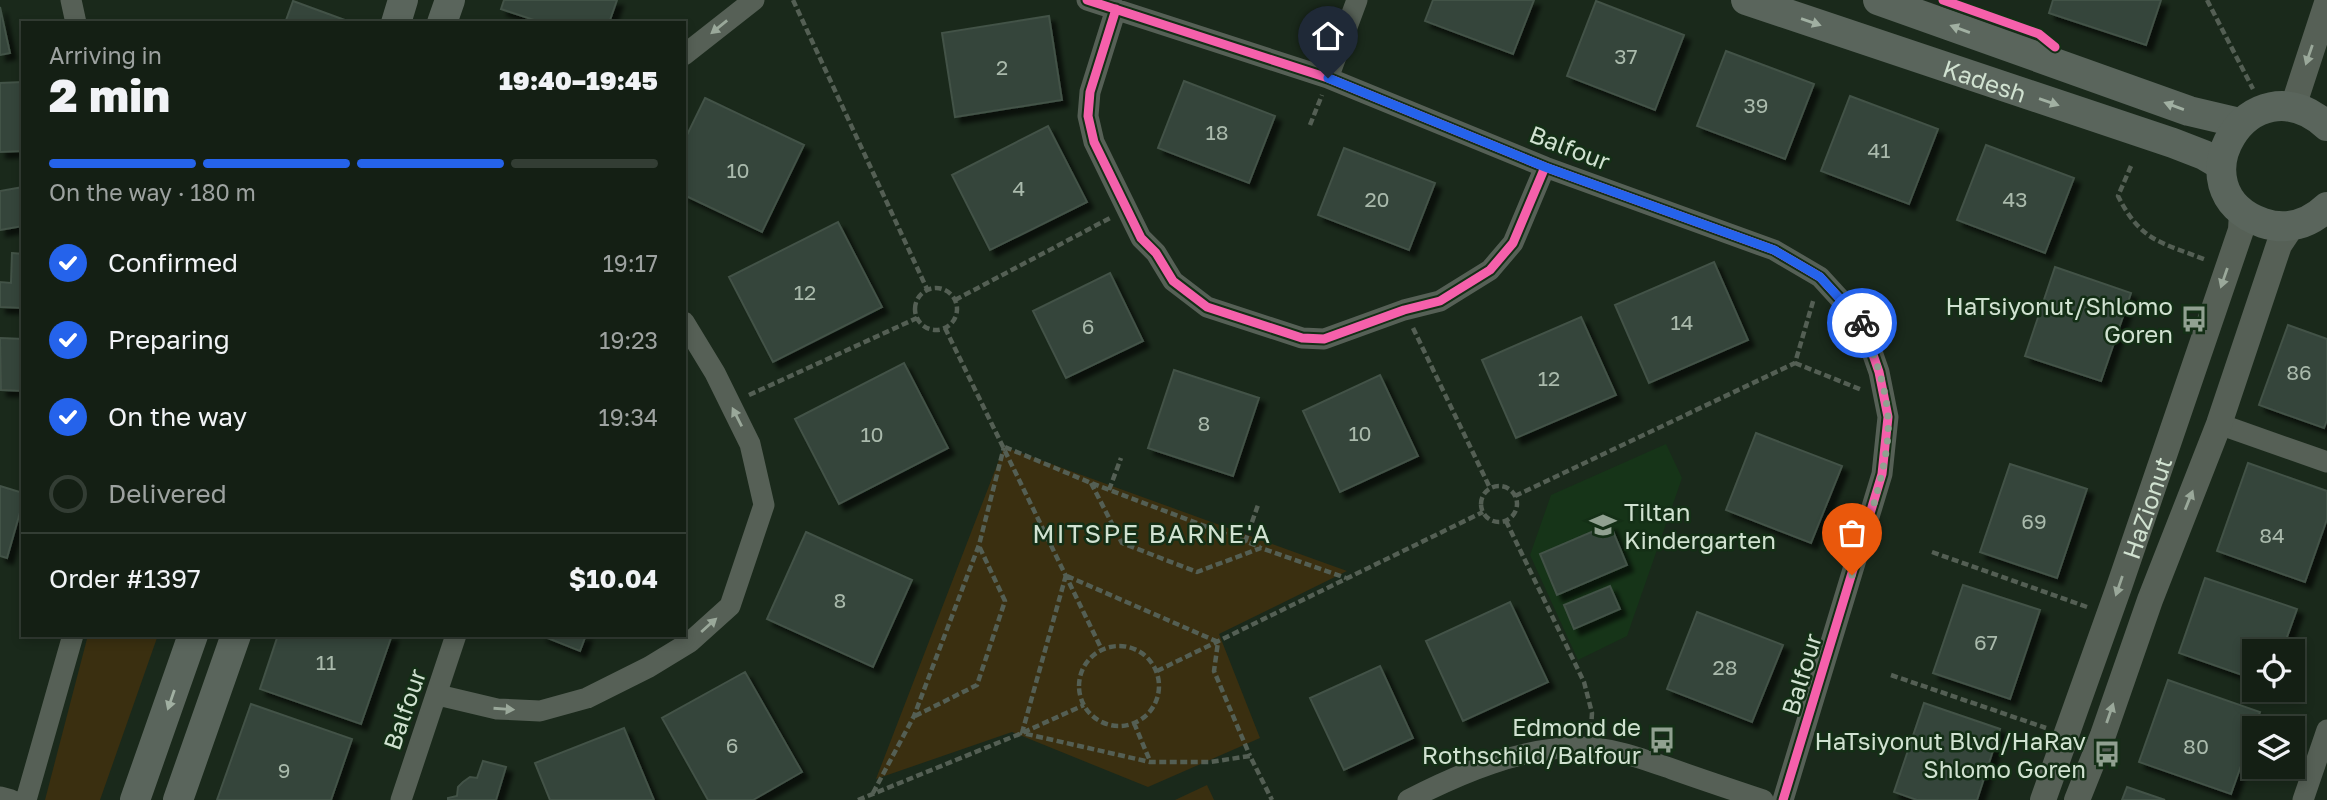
<!DOCTYPE html>
<html lang="en">
<head>
<meta charset="utf-8">
<style>
  :root { --surface:#141f14; --page:#212c22; --text:#f1f3f6; --muted:#9da2a0; --line:#333d34; --accent:#2563eb }
  body { margin:0; font-family:"Golos Text",sans-serif; background:var(--page); color:var(--text); height:100vh; display:flex; flex-direction:column; font-size:26px; white-space:nowrap }
  * { box-sizing:border-box; margin:0 }
  p { font-size:23px; color:var(--muted) }
  .icon { flex:none; width:38px; height:38px; fill:none; stroke:currentColor; stroke-width:2; stroke-linecap:round; stroke-linejoin:round }
  .map { position:relative; flex:1; overflow:hidden }
  .details { position:absolute; left:21px; top:21px; width:665px; height:616px; display:flex; flex-direction:column; background:var(--surface); border-radius:0px; box-shadow:0 4px 10px #0003,0 0 0 2px var(--line) }
  .details>* { flex:none }
  .tools { position:absolute; left:2242px; top:639px; display:grid; gap:14px }
  .tools a { display:grid; place-items:center; width:63px; height:63px; border-radius:0px; background:var(--surface); box-shadow:0 4px 10px #0003,0 0 0 2px var(--line); font-size:35px }
  .pin { position:absolute; display:grid; place-items:center; width:60px; height:60px; color:#fff; margin:-72px -30px; border-radius:50% 50% 50% 0; rotate:-45deg; box-shadow:0 0 7px #0007 }
  .pin .icon { rotate:45deg }
  .courier { position:absolute; display:grid; place-items:center; width:70px; height:70px; margin:-35px; border:5px solid #2563eb; border-radius:50%; background:#fff; color:#222; box-shadow:0 2px 9px #0007 }
  .head em { font-style:normal; font-weight:800 }
  .head div { display:flex; flex-direction:column-reverse }
  .head { display:flex; align-items:center; justify-content:space-between; height:119px; padding:0 28px }
  h1 { font-size:46px; font-weight:800; line-height:52px }
  .bar { display:grid; grid-template-columns:repeat(4,1fr); gap:10px 7px; align-content:center; height:84px; padding:0 28px }
  .bar i { height:9px; border-radius:5px; background:var(--line) }
  .bar .on { background:var(--accent) }
  .bar p { grid-column:span 4 }
  .line { display:flex; align-items:center; gap:18px; padding:0 28px; border-top:2px solid var(--line) }
  .line div { flex:1 }
  ol { padding:0 28px; list-style:none }
  li { display:flex; align-items:center; gap:21px; height:77px }
  li p { margin-inline-start:auto }
  li .icon { padding:7px; border-radius:50%; background:var(--accent); color:#fff; stroke-width:4 }
  li:last-child { color:var(--muted) }
  li i { width:38px; height:38px; border:4px solid var(--line); border-radius:50% }
  .map>svg:first-child { display:block }
  .built { fill:#163418 }
  .green { fill:#3a2f10 }
  .building { fill:#35443b; stroke:#435247; stroke-width:2; filter:url(#shadow) }
  .lines { fill:none; stroke-linecap:round; stroke-linejoin:round }
  .path { stroke:#545f54; stroke-width:4.5; stroke-dasharray:7 3.5; stroke-linecap:butt }
  .minor { stroke:#566056; stroke-width:21 }
  .tertiary { stroke:#566056; stroke-width:26 }
  .secondary { stroke:#5a655c; stroke-width:30 }
  .cycleway-casing { stroke:#142f16; stroke-width:13 }
  .cycleway { stroke:#f560ab; stroke-width:9 }
  .oneway { fill:#a1b0a2 }
  .oneway2 { fill:#9aa89a }
  .done { stroke:#91a191; stroke-width:7; stroke-dasharray:0 12.6 }
  .route { stroke:#2563eb; stroke-width:9 }
  .labels { text-anchor:middle; dominant-baseline:central; stroke-width:5; stroke-linejoin:round; paint-order:stroke }
  .number-label { font-size:21px; fill:#aabaac }
  .street-label { font-size:24px; fill:#d1e2d1; stroke:#142f16 }
  .poi-label { font-size:24px; fill:#d1e2d1; stroke:#142f16; text-anchor:end }
  .neighbourhood-label { font-size:26px; letter-spacing:2px; fill:#d1e2d1; stroke:#142f16 }
</style>
</head>
<body>
<div class="map">
<svg width="2327" height="800" viewBox="0 0 2327 800">
  <defs>
    <filter id="shadow"><feDropShadow dx="6" dy="6" stdDeviation="2" flood-color="#0009"/></filter>
  </defs>
  <rect width="100%" height="100%" fill="#1a291b"/>
  <path class="built" d="M1666 444 1682 478 1627 636 1578 660 1530 555 1551 495Z"/>
  <path class="green" d="M1004 447 1347 571 1219 634 1260 738 1148 787 1012 732 876 779Z
    M88 635H158L100 800H45Z
    M1207 785 1214 800H1175Z"/>
  <path class="building" d="M504 0H617L609 23H543L501 9Z
    M1433 0H1534L1513 54 1425 21Z
    M2053 0H2161L2146 45 2049 13Z
    M293 1 353 23H285Z
    M1596 1 1684 35 1655 110 1567 76Z
    M0 7 10 53 0 55Z
    M1049 16 1062 100 955 117 942 33Z
    M1726 51 1814 84 1785 159 1697 126Z
    M1184 81 1275 116 1249 183 1158 148Z
    M23 82V151L0 152V83Z
    M1850 96 1938 129 1909 204 1821 171Z
    M705 98 804 145 762 232 684 195V141Z
    M1048 126 1087 202 990 250 952 175Z
    M1986 145 2074 178 2045 253 1957 220Z
    M1344 148 1435 183 1409 250 1318 215Z
    M23 187V226L0 230V191Z
    M838 222 882 307 773 362 729 277Z
    M12 253 23 254V308L0 307V282L11 283Z
    M1714 262 1748 340 1649 383 1615 305Z
    M2055 267 2131 293 2101 381 2025 356Z
    M1110 273 1143 341 1066 378 1033 311Z
    M1581 317 1616 395 1516 438 1482 360Z
    M2288 325 2327 339V420L2324 428 2259 405Z
    M0 338 23 339V391L1 390Z
    M904 363 948 448 839 504 795 419Z
    M1174 370 1259 398 1233 476 1148 448Z
    M1380 375 1418 456 1340 492 1303 411Z
    M1756 433 1842 466 1811 543 1726 510Z
    M2248 463 2327 491V519L2305 582 2217 551Z
    M2010 464 2087 489 2057 578 1980 552Z
    M0 486 23 493V502L7 558 0 556Z
    M1610 524 1627 565 1557 595 1540 554Z
    M806 532 912 580 873 667 767 619Z
    M2205 578 2297 609 2282 651H2254V679L2179 653Z
    M1963 585 2040 610 2010 699 1933 673Z
    M1610 586 1620 609 1574 629 1564 605Z
    M1510 602 1548 682 1463 721 1426 641Z
    M1697 612 1783 645 1752 722 1667 689Z
    M278 635H392L361 724 260 689Z
    M540 635H586L580 651Z
    M1380 666 1413 738 1344 770 1310 698Z
    M745 672 802 772 753 800H708L662 718Z
    M2168 680 2260 712 2231 794 2139 762Z
    M1924 703 2000 729 1977 800H1917L1894 792Z
    M251 704 352 739 331 800H217Z
    M624 728 654 800H550L535 763Z
    M483 761 506 767 496 800H448V798L457 796 458 787 463 782 470 777 477 778Z
    M2127 787 2165 800H2122Z"/>
  <g class="lines">
    <path class="path" d="M793 0 927 289
      M2207 0 2253 89
      M1310 125 1322 95
      M2131 166 2118 196C2141 242 2161 242 2206 260
      M915 309a21 21 0 1 1 42 0a21 21 0 1 1-42 0Z
      M955 300 1110 218
      M945 328 1102 650
      M1413 328 1490 488
      M1795 363 1862 390
      M749 395 917 318
      M1005 447 1091 483 1260 547
      M1091 483 1122 543 1197 572 1261 548 1346 578
      M1481 504a18 18 0 1 1 36 0a18 18 0 1 1-36 0Z
      M1109 490 1121 458
      M1515 496 1795 363 1814 298
      M1506 521 1584 682 1592 713 1591 728
      M1245 542 1258 505
      M1932 552 2087 607
      M1066 575 1022 733 1150 762H1210L1250 756 1272 800
      M1067 576 1218 642 1214 671 1250 756
      M1079 686a40 40 0 1 1 80 0a40 40 0 1 1-80 0Z
      M1157 671 1483 512
      M1891 675 2046 728
      M915 716 977 685 1005 601 979 546
      M1134 723 1150 761
      M873 793 914 716 979 545 1004 447
      M858 800 1022 733 1084 705"/>
    <path class="minor" d="M71 0 76 23
      M1087 0 1328 78 1545 167 1774 250 1820 277 1862 323 1879 372 1888 417 1882 474 1783 800
      M1116 9 1090 92 1088 116 1094 142 1141 238 1156 253 1173 281 1207 307 1302 338 1324 339 1404 310 1440 301 1490 270 1513 243 1545 167
      M684 55 754 0
      M1328 78 1357 0
      M2219 424 2327 462
      M438 695 497 709 540 711 587 698 649 667 690 642 730 606 764 505 750 444 715 373 684 322
      M0 797 11 800
      M26 800 73 635
      M401 800 456 635
      M1408 800C1461 773 1519 748 1580 747 1611 747 1643 759 1672 769 1703 780 1733 790 1763 800
      M2303 800 2327 730"/>
    <g class="tertiary">
      <path d="M2293 107 2327 3"/>
      <path id="s1" d="M2043 800 2119 587 2241 230 2242 212"/>
      <path d="M2077 800 2103 735 2150 600 2219 424 2279 245 2291 227"/>
    </g>
    <g class="secondary">
      <path id="s2" d="M1746 0 2173 143 2204 155 2221 165"/>
      <path d="M1878 0 2189 111 2240 123"/>
      <path d="M396 23 403 0"/>
      <path d="M442 23 450 0"/>
      <path d="M2327 126C2249 56 2171 191 2263 223 2287 231 2309 224 2327 207"/>
      <path d="M135 800 193 635"/>
      <path d="M178 800 236 635"/>
    </g>
    <g class="cycleway-casing">
      <path id="cycleway" d="M1087 0 1328 78 1545 167 1774 250 1820 277 1862 323 1879 372 1888 417 1882 474 1783 800
        M1943 0 2039 34 2055 47
        M1116 9 1090 92 1088 116 1094 142 1141 238 1156 253 1173 281 1207 307 1302 338 1324 339 1404 310 1440 301 1490 270 1513 243 1545 167"/>
    </g>
    <use href="#cycleway" class="cycleway"/>
  </g>
  <defs><path id="oneway-solid" d="M-6-.8H1V-3.2L6.5 0L1 3.2V.8H-6Z" transform="scale(1.75)"/></defs>
  <g class="oneway">
    <use href="#oneway-solid" transform="translate(1811 22) rotate(19)"/>
    <use href="#oneway-solid" transform="translate(1960 29) rotate(-160)"/>
    <use href="#oneway-solid" transform="translate(2049 102) rotate(19)"/>
    <use href="#oneway-solid" transform="translate(2174 106) rotate(-160)"/>
    <use href="#oneway-solid" transform="translate(171 700) rotate(109)"/>
  </g>
  <g class="oneway2">
    <use href="#oneway-solid" transform="translate(719 27) rotate(141)"/>
    <use href="#oneway-solid" transform="translate(2309 55) rotate(109)"/>
    <use href="#oneway-solid" transform="translate(2224 278) rotate(109)"/>
    <use href="#oneway-solid" transform="translate(737 417) rotate(-117)"/>
    <use href="#oneway-solid" transform="translate(2189 500) rotate(-68)"/>
    <use href="#oneway-solid" transform="translate(2119 586) rotate(109)"/>
    <use href="#oneway-solid" transform="translate(709 625) rotate(-42)"/>
    <use href="#oneway-solid" transform="translate(504 709) rotate(4)"/>
    <use href="#oneway-solid" transform="translate(2110 713) rotate(-71)"/>
  </g>
  <g class="lines">
    <path class="done" d="M1852 575C1865 528 1891 465 1888 417 1886 385 1873 353 1862 323"/>
    <path class="route" d="M1328 78 1545 167 1774 250 1820 277 1862 323"/>
  </g>
  <defs>
    <g id="bus-bare" transform="scale(2.1)"><path d="M-5-6H5V4H4V6H2V4H-2V6H-4V4H-5ZM-3.5-4V0h7V-4ZM-3.5 1.2v1.5H-2V1.2ZM2 1.2v1.5H3.5V1.2Z" fill="#91a191" stroke="#142f16" stroke-width="2.5" paint-order="stroke"/></g>
    <g id="school-bare" transform="scale(2.1)"><path d="M0-5L7-2L0 1L-7-2ZM-4 1L0 2.5L4 1V4Q0 6-4 4Z" fill="#91a191" stroke="#142f16" stroke-width="2.5" paint-order="stroke"/></g>
  </defs>
  <g fill-rule="evenodd">
    <use href="#bus-bare" x="2194" y="319"/>
    <use href="#school-bare" x="1603" y="525"/>
    <use href="#bus-bare" x="1662" y="740"/>
    <use href="#bus-bare" x="2107" y="754"/>
  </g>
  <g class="labels">
    <g class="number-label">
      <text x="1626" y="56">37</text>
      <text x="1002" y="67">2</text>
      <text x="1756" y="105">39</text>
      <text x="1217" y="132">18</text>
      <text x="1879" y="150">41</text>
      <text x="738" y="170">10</text>
      <text x="1019" y="188">4</text>
      <text x="1377" y="199">20</text>
      <text x="2015" y="199">43</text>
      <text x="805" y="292">12</text>
      <text x="1682" y="322">14</text>
      <text x="1088" y="326">6</text>
      <text x="2299" y="372">86</text>
      <text x="1549" y="378">12</text>
      <text x="1204" y="423">8</text>
      <text x="1360" y="433">10</text>
      <text x="872" y="434">10</text>
      <text x="2034" y="521">69</text>
      <text x="2272" y="535">84</text>
      <text x="840" y="600">8</text>
      <text x="1986" y="642">67</text>
      <text x="326" y="662">11</text>
      <text x="1725" y="667">28</text>
      <text x="732" y="745">6</text>
      <text x="2196" y="746">80</text>
      <text x="284" y="770">9</text>
    </g>
    <g class="street-label">
      <text stroke="none"><textPath href="#s2" startOffset="252">Kadesh</textPath></text>
      <text transform="translate(1570 147) rotate(21)">Balfour</text>
      <text stroke="none"><textPath href="#s1" startOffset="310">HaZionut</textPath></text>
      <text transform="translate(1801 674) rotate(-73)">Balfour</text>
      <text transform="translate(404 709) rotate(-71)">Balfour</text>
    </g>
    <g class="poi-label">
      <text x="2173" y="305">HaTsiyonut/Shlomo<tspan x="2173" dy="28">Goren</tspan></text>
      <text x="1624" y="511" text-anchor="start">Tiltan<tspan x="1624" dy="28">Kindergarten</tspan></text>
      <text x="1641" y="726">Edmond de<tspan x="1641" dy="28">Rothschild/Balfour</tspan></text>
      <text x="2086" y="740">HaTsiyonut Blvd/HaRav<tspan x="2086" dy="28">Shlomo Goren</tspan></text>
    </g>
    <g class="neighbourhood-label">
      <text x="1152" y="533">MITSPE BARNE'A</text>
    </g>
  </g>
</svg>
<div class="tools">
<a><svg class="icon" aria-label="locate" viewBox="0 0 24 24"><circle cx="12" cy="12" r="6"/><path d="M12 2v4M12 18v4M2 12h4M18 12h4"/></svg></a>
<a><svg class="icon" aria-label="layers" viewBox="0 0 24 24"><path d="M12 4l9 5-9 5-9-5zM3 14l9 5 9-5"/></svg></a>
</div>
<div class="pin" style="left:1852px;top:575px;background:#ea580c"><svg class="icon" aria-label="bag" viewBox="0 0 24 24"><path d="M5 8h14l-1 12H6zM9 8a3 3 0 0 1 6 0"/></svg></div>
<div class="pin" style="left:1328px;top:78px;background:#1f2937"><svg class="icon" aria-label="home" viewBox="0 0 24 24"><path d="M3 11l9-7 9 7M6 9v11h12V9"/></svg></div>
<div class="courier" style="left:1862px;top:323px"><svg class="icon" aria-label="bike" viewBox="0 0 24 24"><circle cx="6" cy="16" r="4"/><circle cx="18" cy="16" r="4"/><path d="M6 16l4-8h5l3 8M10 8l3 8H6M13 5h3"/></svg></div>
<section class="details">
<div class="head"><div><h1>2 min</h1><p>Arriving in</p></div><em>19:40–19:45</em></div>
<div class="bar"><i class="on"></i><i class="on"></i><i class="on"></i><i></i><p>On the way · 180 m</p></div>
<ol>
<li><svg class="icon" aria-label="check" viewBox="0 0 24 24"><path d="M5 12l5 5 9-10"/></svg>Confirmed<p>19:17</p></li>
<li><svg class="icon" aria-label="check" viewBox="0 0 24 24"><path d="M5 12l5 5 9-10"/></svg>Preparing<p>19:23</p></li>
<li><svg class="icon" aria-label="check" viewBox="0 0 24 24"><path d="M5 12l5 5 9-10"/></svg>On the way<p>19:34</p></li>
<li><i></i>Delivered</li>
</ol>
<div class="line" style="height:91px"><div>Order #1397</div><b>$10.04</b></div>
</section>
</div>
</body>
</html>
